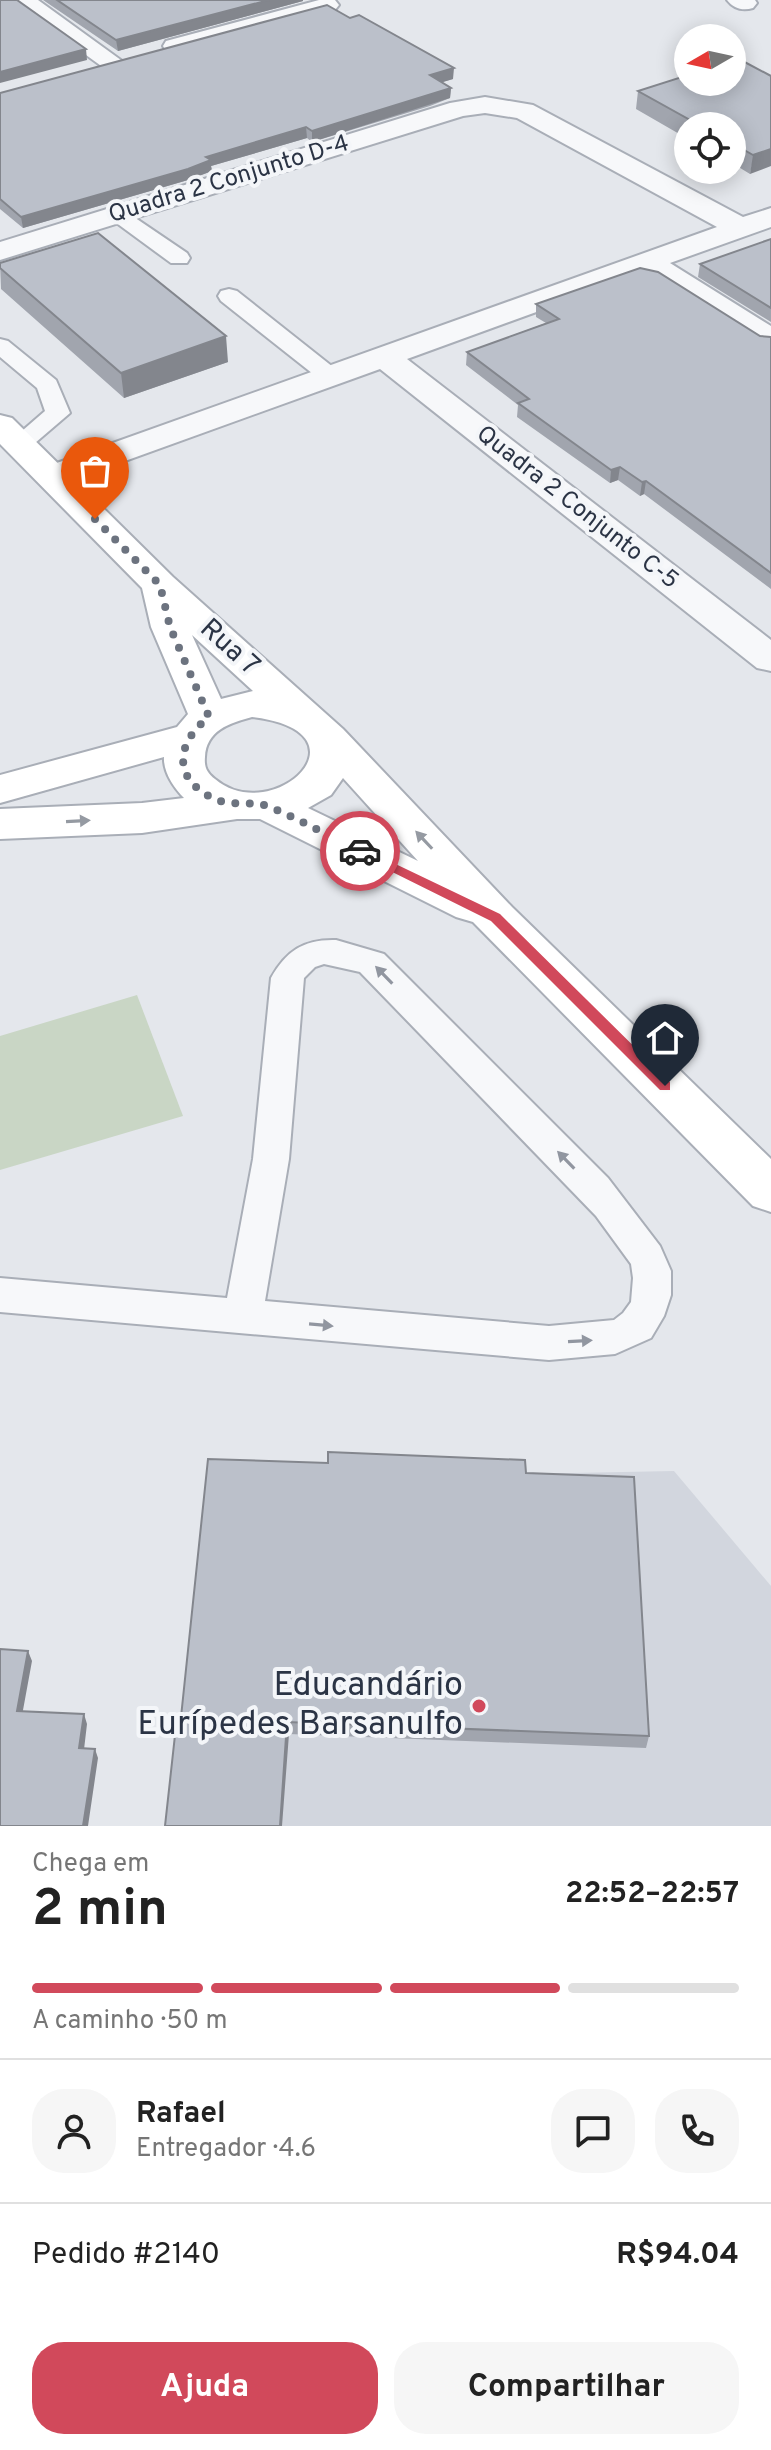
<!DOCTYPE html>
<html lang="pt">
<head>
<meta charset="utf-8">
<style>
  :root { --surface:#fff; --page:#f6f6f6; --text:#222; --muted:#767676; --line:#e0e0e0; --accent:#d1495b }
  body { margin:0; font-family:Overpass,sans-serif; background:var(--page); color:var(--text); height:100vh; display:flex; flex-direction:column; font-size:30px; white-space:nowrap }
  * { box-sizing:border-box; margin:0 }
  p { font-size:26px; color:var(--muted) }
  .icon { flex:none; width:44px; height:44px; fill:none; stroke:currentColor; stroke-width:2; stroke-linecap:round; stroke-linejoin:round }
  .map { position:relative; height:1826px; overflow:hidden }
  .panel { display:flex; flex-direction:column; background:var(--surface); flex:1 }
  .panel>* { flex:none }
  .needle { width:52px; rotate:261deg }
  .fabs { position:absolute; left:674px; top:24px; display:grid; gap:16px }
  .fabs a { display:grid; place-items:center; width:72px; height:72px; border-radius:50%; background:var(--surface); box-shadow:0 4px 20px #0003; font-size:40px }
  .pin { position:absolute; display:grid; place-items:center; width:68px; height:68px; color:#fff; margin:-82px -34px; border-radius:50% 50% 50% 0; rotate:-45deg; box-shadow:0 0 8px #0007 }
  .pin .icon { rotate:45deg }
  .courier { position:absolute; display:grid; place-items:center; width:80px; height:80px; margin:-40px; border:6px solid #d1495b; border-radius:50%; background:#fff; color:#222; box-shadow:0 2px 10px #0007 }
  .headline em { font-style:normal; font-weight:700 }
  .headline div { display:flex; flex-direction:column-reverse }
  .headline { display:flex; align-items:center; justify-content:space-between; height:136px; padding:0 32px }
  h1 { font-size:52px; font-weight:700; line-height:60px }
  .bar { display:grid; grid-template-columns:repeat(4,1fr); gap:12px 8px; align-content:center; height:96px; padding:0 32px }
  .bar i { height:10px; border-radius:6px; background:var(--line) }
  .bar .on { background:var(--accent) }
  .bar p { grid-column:span 4 }
  .line { display:flex; align-items:center; gap:20px; padding:0 32px; border-top:2px solid var(--line) }
  .line div { flex:1 }
  .round { display:grid; place-items:center; flex:none; width:84px; height:84px; border-radius:32px; background:var(--page) }
  .button { display:flex; gap:16px; margin-top:auto; padding:16px 32px }
  .button a { flex:1; height:92px; border-radius:32px; background:var(--accent); color:#fff; font-size:32px; font-weight:700; line-height:92px; text-align:center }
  .button a+a { background:var(--page); color:var(--text) }
  .map>svg:first-child { display:block }
  .built { fill:#d2d6de }
  .green { fill:#c9d6c5 }
  .lines { fill:none; stroke-linecap:round; stroke-linejoin:round }
  .lane-casing { stroke:#a9aeb7; stroke-width:4 }
  .street-casing { stroke:#a9aeb7; stroke-width:4 }
  .secondary-casing { stroke:#a9aeb7; stroke-width:4 }
  .lane { fill:#f7f8fa; fill-rule:evenodd }
  .street { fill:#f7f8fa; fill-rule:evenodd }
  .secondary { fill:#fff; fill-rule:evenodd }
  .wall { fill:#a1a5ae }
  .shaded-wall { fill:#83868d }
  .building { fill:#bbc0ca; stroke:#83868d; stroke-width:2 }
  .oneway { fill:#959aa2 }
  .oneway2 { fill:#9196a0 }
  .route { fill:#d1495b }
  .done { stroke:#6c737f; stroke-width:8; stroke-dasharray:0 14.4 }
  .poi-dot { fill:#d1495b; stroke:#f4f6f9; stroke-width:3 }
  .labels { text-anchor:middle; dominant-baseline:central; stroke-width:8; stroke-linejoin:round; paint-order:stroke }
  .far-street-label { font-size:24px; fill:#2b3445; stroke:#f4f6f9 }
  .street-label { font-size:28px; fill:#2b3445; stroke:#f4f6f9 }
  .near-poi-label { font-size:34px; fill:#2b3445; stroke:#f4f6f9; text-anchor:end }
</style>
</head>
<body>
<div class="map">
<svg width="771" height="1826" viewBox="0 0 771 1826">
  <rect width="100%" height="100%" fill="#e4e7ec"/>
  <path class="built" d="M674 1471 771 1586V1826H174L215 1480Z"/>
  <path class="green" d="M137 995 183 1116 0 1170V1036Z"/>
  <g class="lines">
    <g class="lane-casing">
      <path id="lane" d="M118 209 125 211 187 253 190 258 187 263H171L111 219 108 215Z
        M229 289 237 291 338 371 342 376 338 381H322L221 301 218 296 221 291Z
        M0 339 8 341 56 380 70 413 28 449H10L7 444 45 411 37 388 0 357Z
        M336 940 384 954 608 1178 660 1246 671 1271V1295L664 1316 651 1338 615 1354 549 1360 0 1312V1278L227 1298 253 1159 271 978C286 951 304 939 336 940ZM324 964 360 972 596 1216 631 1264 633 1278 631 1302 623 1313 614 1320 549 1326 265 1301 289 1159 304 978 315 967Z"/>
    </g>
    <g class="street-casing">
      <path id="street" d="M10 0H38L125 63 122 68H104Z
        M319 0H335L339 5 335 10 175 53 166 51 163 46 166 41Z
        M727 0H755L757 3 753 8C743 11 734 9 727 0Z
        M485 97 533 105 743 217 771 208V227L670 263 771 326V348L760 346 644 273 407 359 771 640V671L757 668 380 369 64 483 52 486 40 483 35 476 40 469 717 227 517 118 485 113 463 116 0 260V242L450 103Z"/>
    </g>
    <g class="secondary-casing">
      <path id="secondary" d="M0 415 12 418 173 577 343 729 512 907 771 1159V1212L753 1206 473 922 456 917 260 819H237L142 833 0 839V809L142 803 184 798C174 788 163 772 164 757L0 803V775L177 727 188 714 151 627 142 588 0 444ZM192 635 253 691 221 699ZM252 717C375 732 273 828 215 779 207 773 204 767 205 757 206 731 229 723 252 717ZM343 778 418 861 308 808 331 795Z"/>
    </g>
    <use href="#lane" class="lane"/>
    <use href="#street" class="street"/>
    <use href="#secondary" class="secondary"/>
  </g>
  <path class="wall" d="M43 0H303V1L118 51Z
    M771 76 750 174 732 163V126H688V139L636 109 638 91Z
    M453 79 442 82 451 88 450 98 430 106 312 142 307 138 211 166 212 171 188 180 23 228 0 209V93Z
    M771 239V322L698 277 700 264Z
    M0 263 228 362 124 398 1 289Z
    M536 304 771 337V589L644 494 640 496 618 480 610 483 517 417 518 405 466 365 467 352 546 323 536 317Z
    M181 1717 649 1736 646 1748 289 1734Z"/>
  <path class="shaded-wall" d="M269 0H303V1L118 51 116 40Z
    M86 49 87 60 0 83V72Z
    M454 68 453 79 430 86V75Z
    M451 88 450 98 312 142V131Z
    M306 127 307 138 211 166 212 171 188 180 23 228 21 217 206 157Z
    M771 149V166L750 174 753 155Z
    M226 336 228 362 124 398 121 373Z
    M620 467 618 480 610 483 611 470Z
    M646 481 644 494 640 496 642 482Z
    M28 1651 32 1661 21 1721 17 1711Z
    M84 1714 87 1724 83 1758 79 1748Z
    M287 1722 289 1734 282 1826H280Z
    M95 1749 98 1758 88 1826H83Z"/>
  <path class="building" d="M0 0H17L86 49 0 72Z
    M57 0H269L116 40Z
    M327 5 350 18 359 15 454 68 430 75 451 88 312 131 306 127 206 157 211 160 188 169 21 217 0 199V93Z
    M739 59 771 76V149L753 155 732 143V126H701L638 91 688 75V82H732V62Z
    M98 233 226 336 121 373 0 268V263Z
    M771 239V308L700 264Z
    M640 268 658 272 760 336 771 337V573L646 481 642 482 620 467 611 470 518 403 529 399 467 352 559 319 536 304Z
    M328 1452 525 1460 526 1473 634 1477 649 1736 287 1722 280 1826H165L177 1717H181L208 1459 328 1463Z
    M0 1649 28 1651 17 1711 84 1714 79 1748 95 1749 83 1826H0Z"/>
  <defs><path id="oneway-solid" d="M-6-.8H1V-3.2L6.5 0L1 3.2V.8H-6Z" transform="scale(2)"/></defs>
  <g class="oneway">
    <use href="#oneway-solid" transform="translate(78 821) rotate(-3)"/>
    <use href="#oneway-solid" transform="translate(424 840) rotate(-133)"/>
  </g>
  <g class="oneway2">
    <use href="#oneway-solid" transform="translate(384 975) rotate(-134)"/>
    <use href="#oneway-solid" transform="translate(566 1160) rotate(-134)"/>
    <use href="#oneway-solid" transform="translate(321 1325) rotate(5)"/>
    <use href="#oneway-solid" transform="translate(580 1341) rotate(-3)"/>
  </g>
  <path class="route" d="M360 847 500 914 670 1082V1090H660L491 921 356 854 354 851Z"/>
  <g class="lines">
    <path class="done" d="M95 519 160 585 170 627 209 717C175 743 172 780 215 799 233 807 254 800 270 807 301 820 330 837 360 851"/>
  </g>
  <circle class="poi-dot" cx="479" cy="1706" r="8"/>
  <g class="labels">
    <g class="far-street-label">
      <text transform="translate(229 180) rotate(-17)">Quadra 2 Conjunto D-4</text>
      <text transform="translate(577 508) rotate(38)">Quadra 2 Conjunto C-5</text>
    </g>
    <g class="street-label">
      <text transform="translate(229 648) rotate(42)">Rua 7</text>
    </g>
    <g class="near-poi-label">
      <text x="463" y="1686">Educandário<tspan x="463" dy="39">Eurípedes Barsanulfo</tspan></text>
    </g>
  </g>
</svg>
<div class="fabs">
<a><svg class="needle" viewBox="-14 -14 28 28"><path d="M0-13l5 13h-10z" fill="#e53935"/><path d="M0 13l5-13h-10z" fill="#767676"/></svg></a>
<a><svg class="icon" aria-label="locate" viewBox="0 0 24 24"><circle cx="12" cy="12" r="6"/><path d="M12 2v4M12 18v4M2 12h4M18 12h4"/></svg></a>
</div>
<div class="pin" style="left:95px;top:519px;background:#ea580c"><svg class="icon" aria-label="bag" viewBox="0 0 24 24"><path d="M5 8h14l-1 12H6zM9 8a3 3 0 0 1 6 0"/></svg></div>
<div class="pin" style="left:665px;top:1086px;background:#1f2937"><svg class="icon" aria-label="home" viewBox="0 0 24 24"><path d="M3 11l9-7 9 7M6 9v11h12V9"/></svg></div>
<div class="courier" style="left:360px;top:851px"><svg class="icon" aria-label="car" viewBox="0 0 24 24"><path d="M5 17H2v-5l4-1 3-4h7l3 4 3 1v5h-3M9 17h6M6 11h13"/><circle cx="7" cy="17" r="2"/><circle cx="17" cy="17" r="2"/></svg></div>
</div>
<section class="panel">
<div class="headline"><div><h1>2 min</h1><p>Chega em</p></div><em>22:52–22:57</em></div>
<div class="bar"><i class="on"></i><i class="on"></i><i class="on"></i><i></i><p>A caminho · 50 m</p></div>
<div class="line" style="height:144px"><a class="round"><svg class="icon" aria-label="person" viewBox="0 0 24 24"><circle cx="12" cy="8" r="4"/><path d="M4 21q1-7 8-7t8 7"/></svg></a><div><b>Rafael</b><p>Entregador · 4.6</p></div><a class="round"><svg class="icon" aria-label="chat" viewBox="0 0 24 24"><path d="M4 5h16v11H9l-5 4z"/></svg></a><a class="round"><svg class="icon" aria-label="phone" viewBox="0 0 24 24"><path d="M5 4h4l2 5-3 2q2 4 5 5l2-3 5 2v4C11 20 4 13 5 4z"/></svg></a></div>
<div class="line" style="height:104px"><div>Pedido #2140</div><b>R$94.04</b></div>
<div class="button"><a>Ajuda</a><a>Compartilhar</a></div>
</section>
</body>
</html>
